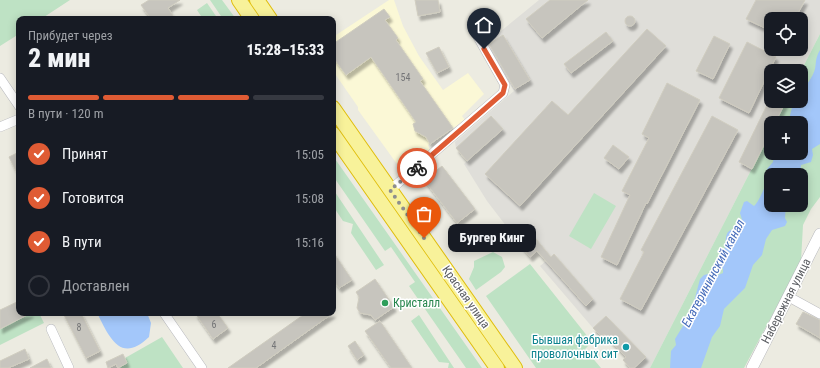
<!DOCTYPE html>
<html lang="ru">
<head>
<meta charset="utf-8">
<style>
  :root { --surface:#171b24; --page:#20242c; --text:#f1f3f6; --muted:#9ea1a6; --line:#363941; --accent:#df5b34 }
  body { margin:0; font-family:"Roboto Condensed",sans-serif; background:var(--page); color:var(--text); height:100vh; display:flex; flex-direction:column; font-size:15px; white-space:nowrap }
  * { box-sizing:border-box; margin:0 }
  p { font-size:13px; color:var(--muted) }
  .icon { flex:none; width:22px; height:22px; fill:none; stroke:currentColor; stroke-width:2; stroke-linecap:round; stroke-linejoin:round }
  .map { position:relative; flex:1; overflow:hidden }
  .drawer { position:absolute; left:16px; top:16px; width:320px; height:300px; display:flex; flex-direction:column; background:var(--surface); border-radius:8px; box-shadow:0 2px 10px #0003 }
  .drawer>* { flex:none }
  .fabs { position:absolute; left:764px; top:12px; display:grid; gap:8px }
  .fabs a { display:grid; place-items:center; width:44px; height:44px; border-radius:8px; background:var(--surface); box-shadow:0 2px 10px #0003; font-size:20px }
  .pin { position:absolute; display:grid; place-items:center; width:34px; height:34px; color:#fff; margin:-41px -17px; border-radius:50% 50% 50% 0; rotate:-45deg; box-shadow:0 0 4px #0007 }
  .pin .icon { rotate:45deg }
  .courier { position:absolute; display:grid; place-items:center; width:40px; height:40px; margin:-20px; border:3px solid #df5b34; border-radius:50%; background:#fff; color:#222; box-shadow:0 1px 5px #0007 }
  .bubble { position:absolute; height:28px; border-radius:8px; background:var(--surface); box-shadow:0 2px 10px #0003; font-size:13px; font-weight:800; line-height:28px; text-align:center }
  .overview em { font-style:normal; font-weight:800 }
  .overview div { display:flex; flex-direction:column-reverse }
  .overview { display:flex; align-items:center; justify-content:space-between; height:68px; padding:0 12px }
  h1 { font-size:26px; font-weight:800; line-height:30px }
  .bar { display:grid; grid-template-columns:repeat(4,1fr); gap:6px 4px; align-content:center; height:48px; padding:0 12px }
  .bar i { height:5px; border-radius:3px; background:var(--line) }
  .bar .selected { background:var(--accent) }
  .bar p { grid-column:span 4 }
  ol { padding:0 12px; list-style:none }
  li { display:flex; align-items:center; gap:12px; height:44px }
  li p { margin-inline-start:auto }
  li .icon { padding:4px; border-radius:50%; background:var(--accent); color:#fff; stroke-width:4 }
  li:last-child { color:var(--muted) }
  li i { width:22px; height:22px; border:2px solid var(--line); border-radius:50% }
  .map>svg:first-child { display:block }
  .commercial { fill:#fbf8d6 }
  .industrial { fill:#dfded9; fill-rule:evenodd }
  .green { fill:#bee2c4; fill-rule:evenodd }
  .water { fill:#a3c7fa }
  .building { fill:#c7c5be; stroke:#d0cdc0; filter:url(#shadow) }
  .lines { fill:none; stroke-linecap:round; stroke-linejoin:round }
  .minor-casing { stroke:#b7b8bd; stroke-width:10 }
  .tertiary-casing { stroke:#b7b8bd; stroke-width:12 }
  .trunk-casing { stroke:#e0be0d; stroke-width:16 }
  .minor { stroke:#fff; stroke-width:9 }
  .tertiary { stroke:#fff; stroke-width:11 }
  .trunk { stroke:#f8f29a; stroke-width:14 }
  .done { stroke:#8d8e8e; stroke-width:4; stroke-dasharray:0 7.2 }
  .route { stroke:#df5b34; stroke-width:5 }
  .leisure-dot { fill:#2e9e5b; stroke:#fff; stroke-width:1.5 }
  .culture-dot { fill:#0f9aa8; stroke:#fff; stroke-width:1.5 }
  .labels { text-anchor:middle; dominant-baseline:central; stroke-width:3; stroke-linejoin:round; paint-order:stroke }
  .number-label { font-size:10px; fill:#757678 }
  .street-label { font-size:12px; fill:#5a5c61; stroke:#fff }
  .leisure-label { font-size:12px; fill:#27864d; stroke:#fff; text-anchor:start }
  .culture-label { font-size:12px; fill:#0d838f; stroke:#fff; text-anchor:end }
  .water-label { font-size:13px; font-style:italic; fill:#486ebb; stroke:#fff }
</style>
</head>
<body>
<div class="map">
<svg width="820" height="368" viewBox="0 0 820 368">
  <defs>
    <filter id="shadow"><feDropShadow dx="2.5" dy="4.5" stdDeviation="1" flood-color="#0004"/></filter>
  </defs>
  <rect width="100%" height="100%" fill="#ecebe1"/>
  <path class="commercial" d="M389 0H394L403 26 419 56 443 90 468 73 484 94 462 116 465 120 428 145 430 150 402 171 358 110V107L333 71V37Z"/>
  <path class="industrial" d="M539 0H820V34L801 71H771V131L650 368H630L623 360 626 357 604 335 602 337 593 328 540 266 551 257 543 247 530 257 487 201 464 164 467 161 456 148 455 142 514 91 485 44ZM771 19H801V49H771Z"/>
  <path class="green" d="M0 0H70L41 19H19V34L0 46Z
    M210 0H222L236 19H223Z
    M207 3 218 19H203L197 10Z
    M820 34V197L811 209 803 225 801 261 744 368H650L771 131V153H801V123H775L786 101H801V71ZM771 175H801V205H771Z
    M333 156 482 368H466L409 286 415 282 391 247 385 251 333 176Z
    M333 189 384 265 376 270 351 233 353 224 343 221 333 206Z
    M594 193 616 206 591 249 569 236Z
    M493 252 502 257 505 267 501 272 476 290 469 279 474 267V261Z
    M530 264 592 342 585 349 601 368H536L486 296Z
    M31 313H39L44 323 0 345V329Z
    M419 315 454 368H448L449 363 439 362 411 321Z
    M162 337 183 368H118L127 363 125 358Z"/>
  <path class="water" d="M820 50V144L812 149 813 155 811 162 801 165 800 175H771V205H786L785 218 787 222 785 226 772 230 766 239 762 255 753 265 745 288 724 309 720 326 712 337 701 368H670L671 351 676 345 675 339 691 313 700 279 704 275 708 274 713 277 723 273V269L719 262C720 257 724 252 725 247 727 231 725 231 741 227L743 223 740 213 744 202 747 201 754 206C759 202 768 180 770 173L767 169 773 162 774 153H801V123H788L793 104 801 101C801 88 810 83 814 72 817 65 814 60 820 50Z
    M97 313H147L151 323 149 337C120 365 109 336 97 313Z"/>
  <path class="building" d="M149 0H180L168 8 175 19H151L141 5Z
    M415 0H438L440 12 418 16Z
    M550 0H588L542 38 526 19Z
    M756 0H805L795 19H771V31L746 19Z
    M384 9 390 17 385 20 398 38 396 40 423 79 420 81 453 128 430 144 426 137 415 131 413 124 416 122 371 57 346 75 333 57V44Z
    M625 21a5 5 0 1 1 10 0a5 5 0 1 1-10 0Z
    M647 29 666 46 520 206 485 174 552 101 568 115Z
    M606 32 613 41 571 73 564 64Z
    M503 35 530 80 515 89 489 44Z
    M714 36 730 44 713 79 696 71Z
    M747 42 776 57 749 113 719 98Z
    M439 47 449 67 437 73 426 53Z
    M667 83 700 100 647 204 646 203 617 265 601 257 630 195 622 191 649 138 642 134Z
    M769 101H786L775 123H771V131L752 169 739 162Z
    M491 116 503 129 467 161 456 148Z
    M712 116 738 130 641 310 620 299 644 252 641 250Z
    M613 145 629 157 619 169 604 158Z
    M19 152V177L9 157Z
    M442 166 475 209 457 223 424 180Z
    M527 228 551 257 554 254 593 299 586 306 537 251 530 257 515 238Z
    M333 252 352 280 339 288 333 279Z
    M375 279 394 307 375 320 371 315 360 313 357 308 359 297 356 292Z
    M19 301V313H31L0 329V310Z
    M803 312 820 320V338L796 324Z
    M63 313H81L100 351 86 358Z
    M195 313H217L228 328 213 339Z
    M306 313H333L256 368H228Z
    M606 316 646 357 634 368H630L623 360 626 357 604 334 602 337 593 328Z
    M380 321 412 368H391L365 331Z
    M355 341 364 355 357 360 348 346Z
    M25 349 29 359 8 368H0V361Z
    M123 354 127 363 118 368 116 364 108 368 106 362Z
    M47 359 51 368H30Z"/>
  <g class="lines">
    <g class="minor-casing">
      <path id="minor" d="M0 78 19 106
        M0 127 19 119
        M390 190 503 93 505 85 478 37 482 25
        M789 297 820 314
        M164 313 202 368
        M51 329 69 368"/>
    </g>
    <g class="tertiary-casing">
      <path id="tertiary" d="M752 368 820 234"/>
    </g>
    <g class="trunk-casing">
      <path id="trunk" d="M239 0 252 19
        M257 0 270 19
        M333 108 515 368
        M333 134 497 368"/>
    </g>
    <use href="#minor" class="minor"/>
    <use href="#tertiary" class="tertiary"/>
    <use href="#trunk" class="trunk"/>
  </g>
  <g class="lines">
    <path class="done" d="M417 168 390 190 424 238"/>
    <path class="route" d="M417 168 503 93 505 85 484 49"/>
  </g>
  <circle class="leisure-dot" cx="385" cy="303" r="4"/>
  <circle class="culture-dot" cx="626" cy="347" r="4"/>
  <g class="labels">
    <g class="number-label">
      <text x="403" y="77">154</text>
      <text x="214" y="324">6</text>
      <text x="79" y="327">8</text>
      <text x="274" y="345">4</text>
    </g>
    <g class="street-label">
      <text transform="translate(466 297) rotate(55)">Красная улица</text>
      <text transform="translate(786 301) rotate(-63)">Набережная улица</text>
    </g>
    <g class="leisure-label">
      <text x="393" y="303">Кристалл</text>
    </g>
    <g class="culture-label">
      <text x="618" y="340">Бывшая фабрика<tspan x="618" dy="14">проволочных сит</tspan></text>
    </g>
    <g class="water-label">
      <text transform="translate(713 273) rotate(-62)">Екатерининский канал</text>
    </g>
  </g>
</svg>
<div class="fabs">
<a><svg class="icon" aria-label="locate" viewBox="0 0 24 24"><circle cx="12" cy="12" r="6"/><path d="M12 2v4M12 18v4M2 12h4M18 12h4"/></svg></a>
<a><svg class="icon" aria-label="layers" viewBox="0 0 24 24"><path d="M12 4l9 5-9 5-9-5zM3 14l9 5 9-5"/></svg></a>
<a>+</a>
<a>−</a>
</div>
<div class="pin" style="left:424px;top:238px;background:#ea580c"><svg class="icon" aria-label="bag" viewBox="0 0 24 24"><path d="M5 8h14l-1 12H6zM9 8a3 3 0 0 1 6 0"/></svg></div>
<div class="pin" style="left:484px;top:49px;background:#1f2937"><svg class="icon" aria-label="home" viewBox="0 0 24 24"><path d="M3 11l9-7 9 7M6 9v11h12V9"/></svg></div>
<div class="courier" style="left:417px;top:168px"><svg class="icon" aria-label="bike" viewBox="0 0 24 24"><circle cx="6" cy="16" r="4"/><circle cx="18" cy="16" r="4"/><path d="M6 16l4-8h5l3 8M10 8l3 8H6M13 5h3"/></svg></div>
<div class="bubble" style="left:448px;top:224px;width:88px">Бургер Кинг</div>
<section class="drawer">
<div class="overview"><div><h1>2 мин</h1><p>Прибудет через</p></div><em>15:28–15:33</em></div>
<div class="bar"><i class="selected"></i><i class="selected"></i><i class="selected"></i><i></i><p>В пути · 120 m</p></div>
<ol>
<li><svg class="icon" aria-label="check" viewBox="0 0 24 24"><path d="M5 12l5 5 9-10"/></svg>Принят<p>15:05</p></li>
<li><svg class="icon" aria-label="check" viewBox="0 0 24 24"><path d="M5 12l5 5 9-10"/></svg>Готовится<p>15:08</p></li>
<li><svg class="icon" aria-label="check" viewBox="0 0 24 24"><path d="M5 12l5 5 9-10"/></svg>В пути<p>15:16</p></li>
<li><i></i>Доставлен</li>
</ol>
</section>
</div>
</body>
</html>
